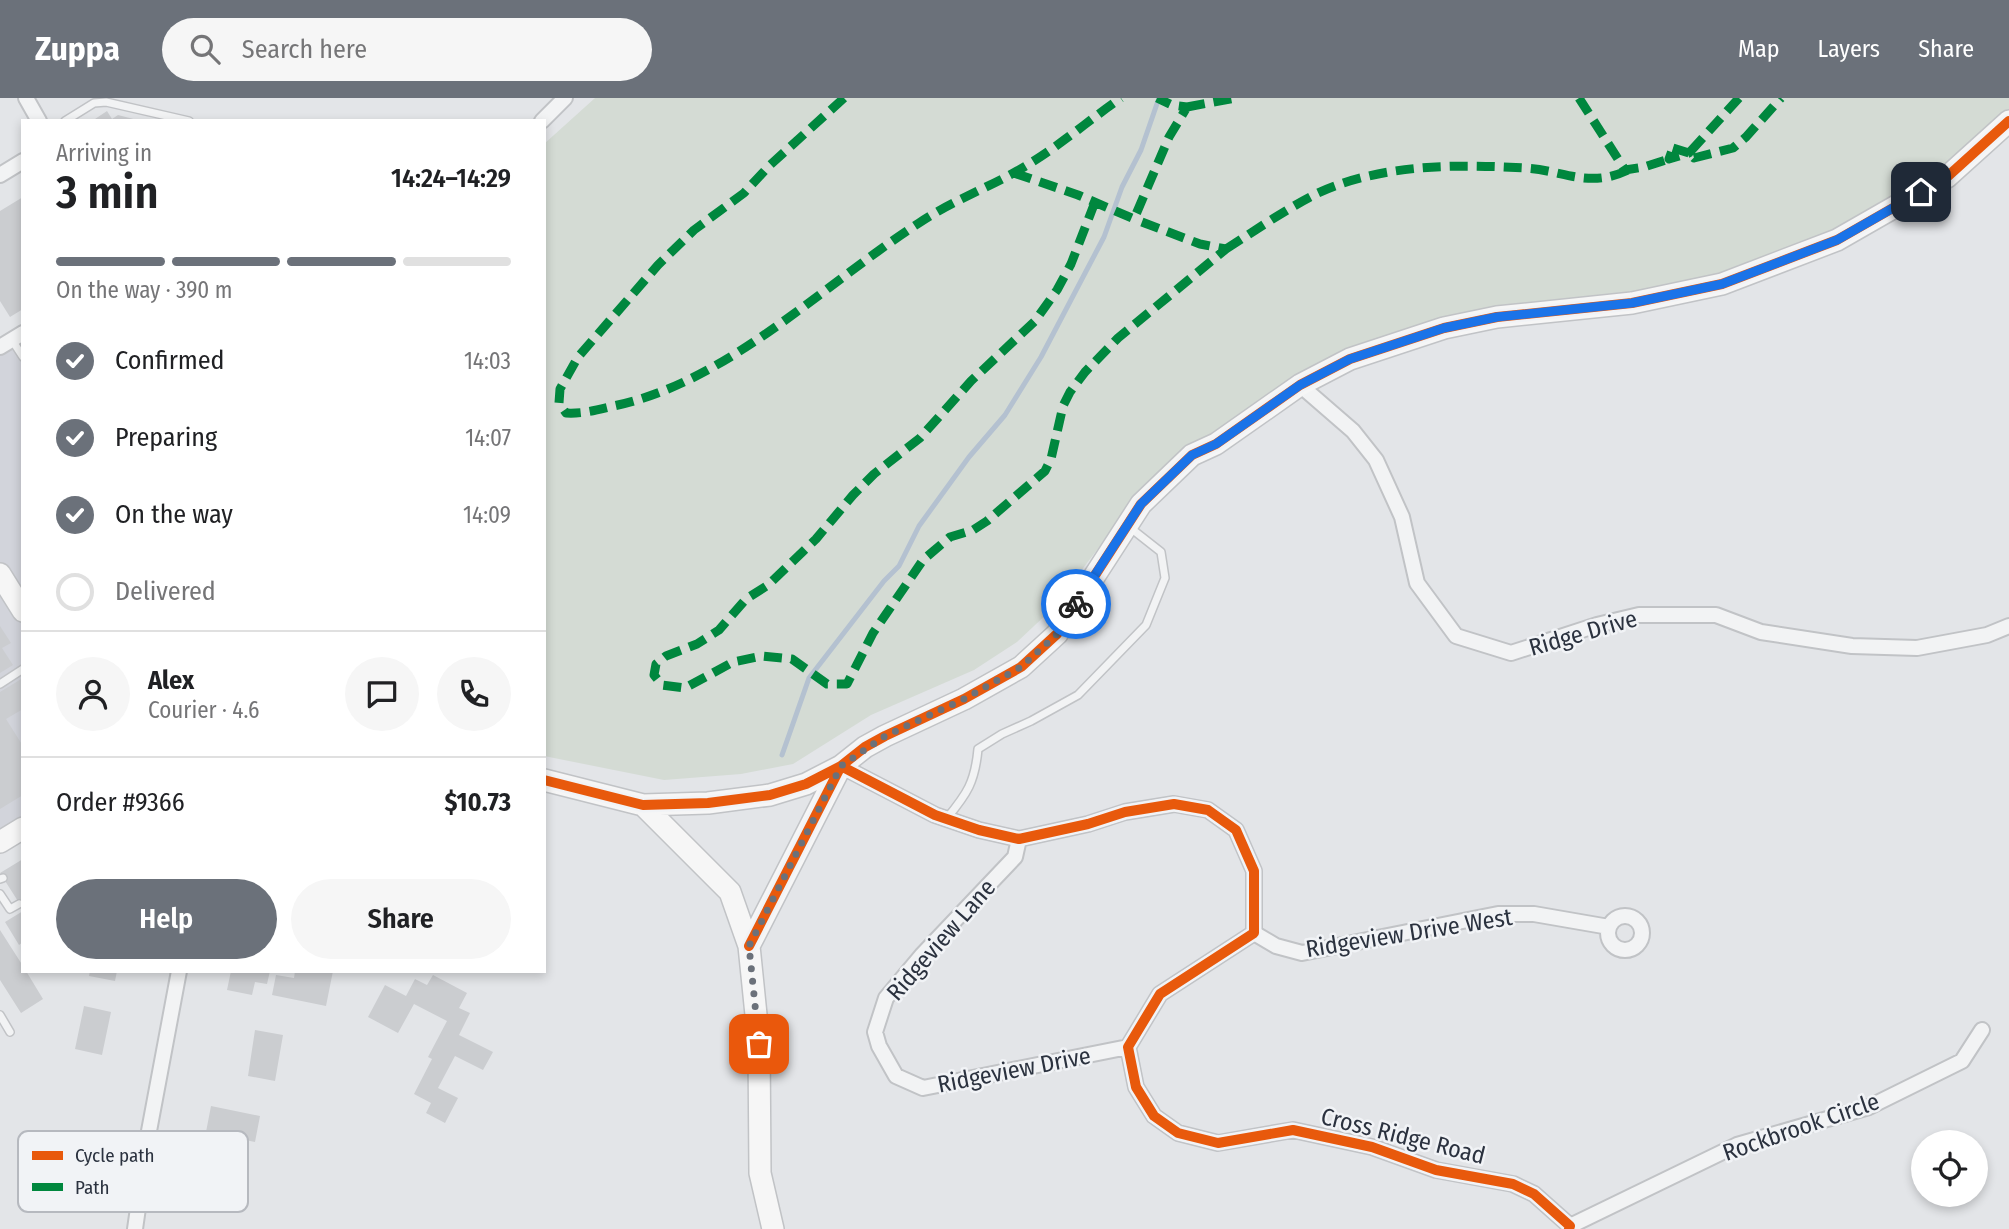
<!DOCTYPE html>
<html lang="en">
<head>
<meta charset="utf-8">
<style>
  :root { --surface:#fff; --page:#f6f6f6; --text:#202124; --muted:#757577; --line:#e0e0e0; --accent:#6b717a }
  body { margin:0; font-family:"Fira Sans Condensed",sans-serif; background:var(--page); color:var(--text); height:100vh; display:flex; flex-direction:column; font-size:26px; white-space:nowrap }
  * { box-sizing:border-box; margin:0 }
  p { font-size:23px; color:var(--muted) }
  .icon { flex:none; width:38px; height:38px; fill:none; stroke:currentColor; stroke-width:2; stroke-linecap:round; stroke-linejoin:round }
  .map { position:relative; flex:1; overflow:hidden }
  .details { position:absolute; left:21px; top:21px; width:525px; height:854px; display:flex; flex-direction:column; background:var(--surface); border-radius:0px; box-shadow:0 4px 10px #0003 }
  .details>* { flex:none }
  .controls { position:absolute; left:1911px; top:1032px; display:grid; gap:14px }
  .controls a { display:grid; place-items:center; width:77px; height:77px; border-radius:50%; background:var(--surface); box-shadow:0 4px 10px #0003; font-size:35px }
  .pin { position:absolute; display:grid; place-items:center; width:60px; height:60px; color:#fff; margin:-30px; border-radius:14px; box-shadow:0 4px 10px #0006 }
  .courier { position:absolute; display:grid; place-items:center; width:70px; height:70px; margin:-35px; border:5px solid #1a73e8; border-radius:50%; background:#fff; color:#222; box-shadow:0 2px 9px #0007 }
  .headline em { font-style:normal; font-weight:600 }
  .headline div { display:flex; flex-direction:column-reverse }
  .headline { display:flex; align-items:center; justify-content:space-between; height:119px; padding:0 35px }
  h1 { font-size:46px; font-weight:600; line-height:52px }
  .bar { display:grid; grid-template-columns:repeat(4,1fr); gap:10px 7px; align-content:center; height:84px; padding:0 35px }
  .bar i { height:9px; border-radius:5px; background:var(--line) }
  .bar .selected { background:var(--accent) }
  .bar p { grid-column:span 4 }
  .line { display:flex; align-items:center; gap:18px; padding:0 35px; border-top:2px solid var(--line) }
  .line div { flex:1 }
  .round { display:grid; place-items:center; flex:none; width:74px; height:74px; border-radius:37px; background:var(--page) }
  ol { padding:0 35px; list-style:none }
  li { display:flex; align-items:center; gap:21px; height:77px }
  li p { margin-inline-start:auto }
  li .icon { padding:7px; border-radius:50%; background:var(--accent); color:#fff; stroke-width:4 }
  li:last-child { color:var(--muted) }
  li i { width:38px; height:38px; border:4px solid var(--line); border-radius:50% }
  .primary-button { display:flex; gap:14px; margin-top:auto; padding:14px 35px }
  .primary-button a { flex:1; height:80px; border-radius:42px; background:var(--accent); color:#fff; font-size:28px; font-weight:600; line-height:80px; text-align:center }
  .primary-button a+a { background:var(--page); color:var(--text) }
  header { display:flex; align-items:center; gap:42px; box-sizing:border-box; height:98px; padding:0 35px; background:var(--accent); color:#fff }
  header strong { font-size:33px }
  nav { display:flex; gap:38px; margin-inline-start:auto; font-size:24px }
  .search { width:490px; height:63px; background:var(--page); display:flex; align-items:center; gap:18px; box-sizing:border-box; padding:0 24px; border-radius:38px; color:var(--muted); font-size:26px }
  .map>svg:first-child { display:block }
  .built { fill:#d2d4db }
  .green { fill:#d4dbd4 }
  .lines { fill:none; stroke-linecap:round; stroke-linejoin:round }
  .stream { stroke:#b4c1d0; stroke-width:5 }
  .building { fill:#cbcdd0 }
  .lane-casing { stroke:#c1c3c6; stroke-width:10 }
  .street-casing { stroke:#c1c3c6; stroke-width:18 }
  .secondary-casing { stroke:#c1c3c6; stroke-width:24 }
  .lane { stroke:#f2f3f4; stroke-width:7 }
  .street { stroke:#f2f3f4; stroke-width:14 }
  .secondary { stroke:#f6f6f6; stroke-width:21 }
  .quiet { stroke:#00873e; stroke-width:9; stroke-dasharray:18 9; stroke-linecap:butt }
  .cycleway-casing { stroke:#f1f3f6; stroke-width:15 }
  .cycleway { stroke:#e8590c; stroke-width:10 }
  .done { stroke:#6b717a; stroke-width:7; stroke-dasharray:0 12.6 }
  .route { stroke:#1a73e8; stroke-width:9 }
  .labels { text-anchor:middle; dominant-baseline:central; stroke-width:5; stroke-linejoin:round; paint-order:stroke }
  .street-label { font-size:24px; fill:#2b323f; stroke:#f1f3f6 }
  .key { fill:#f1f3f6; stroke:#b6b9bf; stroke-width:2 }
  .key-label { font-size:19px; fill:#2b323f }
</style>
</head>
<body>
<header>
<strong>Zuppa</strong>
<div class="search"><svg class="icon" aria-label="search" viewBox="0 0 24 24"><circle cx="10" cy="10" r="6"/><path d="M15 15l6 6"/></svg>Search here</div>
<nav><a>Map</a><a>Layers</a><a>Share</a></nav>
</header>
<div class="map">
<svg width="2009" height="1131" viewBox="0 0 2009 1131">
  <rect width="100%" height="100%" fill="#e3e5e8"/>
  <path class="built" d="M23 235V730L0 740V249Z"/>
  <path class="green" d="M595 0H2009V12L1942 73 1834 136 1720 179 1347 254 1136 401 1051 512 1017 544 974 572 871 617 793 666 741 676 664 682 544 658V46Z"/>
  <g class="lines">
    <path class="stream" d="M782 657 809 580 884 483 899 468 919 428 969 359 1005 317 1041 259 1104 139 1122 89 1141 52 1159 0"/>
  </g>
  <path class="building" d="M107 13 112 21 118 17 141 23H92Z
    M23 99V211L10 219 0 203V113Z
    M0 528 11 545 2 550 13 567 0 575Z
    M23 580V611L6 621 23 648V697L0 711V594Z
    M23 761V811L0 775Z
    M23 813V844L19 847 5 824Z
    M0 832 23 868V873H26L43 901 21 915 0 882Z
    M90 873H117L115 883 89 878Z
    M231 873H270L267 886 255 884 252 897 227 892Z
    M295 873H333L326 908 272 897 276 877 294 880Z
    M433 877 467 895 459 910 470 915 459 937 493 954 483 972 455 958 438 990 458 1000 445 1025 426 1015 431 1005 414 996 432 961 428 959 447 923 414 906 398 935 368 919 385 887 406 898 415 881 427 887Z
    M84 908 111 914 102 957 75 951Z
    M255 932 283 937 275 983 248 978Z
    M211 1008 260 1018 255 1044 206 1034Z"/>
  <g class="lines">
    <g class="lane-casing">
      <path id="lane" d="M65 23 94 5 106 4 189 23
        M12 242 23 259
        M0 586 23 571
        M947 720C967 696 975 684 978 651L1002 636 1031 623 1078 597 1146 527 1165 480 1161 454 1128 428
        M0 781 3 780
        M0 796 10 811 19 806
        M0 917 10 934"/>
    </g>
    <g class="street-casing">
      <path id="street" d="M26 0 39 23
        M542 23 565 0
        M0 77 23 63
        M0 249 23 235
        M1300 287 1353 333 1376 362 1402 419 1417 485 1456 538 1511 555 1597 527 1639 517H1716L1761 534 1852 548 1917 550 1987 537 2009 528
        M841 668 935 717 979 732 1019 741 1088 726 1125 714 1174 706 1208 712 1236 732 1254 773V835L1160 896 1128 949 1136 989 1154 1018 1178 1035 1218 1045 1293 1032 1372 1049 1436 1072 1513 1086 1534 1096 1570 1128 1569 1131
        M1019 741 1015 759 922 857 886 900 875 934 879 948 896 978 923 990 1128 949
        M1608 835a17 17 0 1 1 34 0a17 17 0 1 1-34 0Z
        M1254 835 1276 848 1302 855 1498 816H1534L1609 829
        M1570 1128 1737 1047 1869 1009 1962 963 1982 932
        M135 1131 149 1033 179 873"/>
    </g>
    <g class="secondary-casing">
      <path id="secondary" d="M0 476 23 513
        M544 682 643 707 708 705 770 697 806 686 841 668
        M643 707 730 794 749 848 759 946 760 1075 773 1131
        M0 744 23 730
        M749 848 841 668 865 649 885 638 964 601 1021 569 1057 536 1141 406 1192 357 1216 346 1300 287 1350 261 1444 230 1497 219 1632 205 1722 186 1837 142 1947 79 2009 23"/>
    </g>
    <use href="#lane" class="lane"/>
    <use href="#street" class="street"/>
    <use href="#secondary" class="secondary"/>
    <path class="quiet" d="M844 0 769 68 744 95 694 132 658 167 578 259 560 291 559 305 566 315C585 316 600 311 618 307 730 282 824 186 919 125 950 104 985 91 1017 73 1055 52 1086 24 1121 0
      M1579 0 1625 72 1644 69 1672 60
      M1739 0 1689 55 1694 60 1733 50 1746 39 1781 0
      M1187 9 1235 0
      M1673 50 1689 55 1669 61Z
      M1014 75 1078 97 1134 121 1169 39 1187 9 1172 7 1157 0
      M1095 104 1071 166 1057 192 1035 223 971 283 920 340 874 376 853 397 816 441 768 487 746 501 719 532 697 546 666 558 656 566 654 577 662 587 685 590 733 564 762 558 792 561 827 586H847L873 535 923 462 950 439 973 432 987 423 1045 373 1051 361 1063 308 1070 294 1085 274 1118 240 1226 151 1200 146 1134 121
      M1226 151C1256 132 1286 111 1318 95 1381 66 1456 66 1524 70 1564 72 1588 91 1628 72"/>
    <g class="cycleway-casing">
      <path id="cycleway" d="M544 682 643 707 708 705 770 697 806 686 841 668 935 717 979 732 1019 741 1088 726 1125 714 1174 706 1208 712 1236 732 1254 773V835L1160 896 1128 949 1136 989 1154 1018 1178 1035 1218 1045 1293 1032 1372 1049 1436 1072 1513 1086 1534 1096 1570 1128 1569 1131
        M749 848 841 668 865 649 885 638 964 601 1021 569 1057 536 1141 406 1192 357 1216 346 1300 287 1350 261 1444 230 1497 219 1632 205 1722 186 1837 142 1947 79 2009 23"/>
    </g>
    <use href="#cycleway" class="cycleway"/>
  </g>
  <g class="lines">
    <path class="done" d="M759 946 749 848 841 668 885 638 964 601 1021 569 1057 536 1076 506"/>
    <path class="route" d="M1076 506 1141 406 1192 357 1216 346 1300 287 1350 261 1444 230 1497 219 1632 205 1722 186 1837 142 1921 94"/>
  </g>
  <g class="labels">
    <g class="street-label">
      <text transform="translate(1583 535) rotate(-16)">Ridge Drive</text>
      <text transform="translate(1409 835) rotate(-9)">Ridgeview Drive West</text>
      <text transform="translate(941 842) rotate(-49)">Ridgeview Lane</text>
      <text transform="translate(1014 972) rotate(-11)">Ridgeview Drive</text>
      <text transform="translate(1801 1029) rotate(-19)">Rockbrook Circle</text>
      <text transform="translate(1403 1038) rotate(14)">Cross Ridge Road</text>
    </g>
  </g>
  <rect x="18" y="1033" width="230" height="81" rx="10" class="key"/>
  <rect x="32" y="1053" width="31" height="9" fill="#e8590c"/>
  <rect x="32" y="1085" width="31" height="8" fill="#00873e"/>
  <g class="key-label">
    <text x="75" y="1064">Cycle path</text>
    <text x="75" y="1096">Path</text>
  </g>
</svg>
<div class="controls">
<a><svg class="icon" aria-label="locate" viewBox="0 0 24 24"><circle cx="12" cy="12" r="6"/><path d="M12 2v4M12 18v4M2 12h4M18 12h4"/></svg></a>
</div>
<div class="pin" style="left:759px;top:946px;background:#ea580c"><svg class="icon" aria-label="bag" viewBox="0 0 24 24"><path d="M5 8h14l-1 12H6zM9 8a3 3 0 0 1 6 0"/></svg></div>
<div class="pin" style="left:1921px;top:94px;background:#1f2937"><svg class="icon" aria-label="home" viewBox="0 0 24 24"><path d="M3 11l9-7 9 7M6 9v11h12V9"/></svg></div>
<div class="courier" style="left:1076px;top:506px"><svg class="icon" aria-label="bike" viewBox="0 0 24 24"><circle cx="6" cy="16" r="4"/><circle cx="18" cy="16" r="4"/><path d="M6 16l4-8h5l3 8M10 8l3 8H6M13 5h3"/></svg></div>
<section class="details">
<div class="headline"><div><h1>3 min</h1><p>Arriving in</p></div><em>14:24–14:29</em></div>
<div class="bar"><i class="selected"></i><i class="selected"></i><i class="selected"></i><i></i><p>On the way · 390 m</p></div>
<ol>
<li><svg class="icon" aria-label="check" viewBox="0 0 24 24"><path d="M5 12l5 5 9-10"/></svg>Confirmed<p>14:03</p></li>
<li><svg class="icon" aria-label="check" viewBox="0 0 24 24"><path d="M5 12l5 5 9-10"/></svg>Preparing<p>14:07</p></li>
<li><svg class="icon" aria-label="check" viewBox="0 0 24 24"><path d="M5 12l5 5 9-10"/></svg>On the way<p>14:09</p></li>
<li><i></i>Delivered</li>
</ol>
<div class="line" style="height:126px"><a class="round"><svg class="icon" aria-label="person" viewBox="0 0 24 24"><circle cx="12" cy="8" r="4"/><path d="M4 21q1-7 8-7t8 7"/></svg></a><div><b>Alex</b><p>Courier · 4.6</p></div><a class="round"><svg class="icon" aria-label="chat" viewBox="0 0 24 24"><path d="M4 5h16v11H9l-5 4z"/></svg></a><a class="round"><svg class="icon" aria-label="phone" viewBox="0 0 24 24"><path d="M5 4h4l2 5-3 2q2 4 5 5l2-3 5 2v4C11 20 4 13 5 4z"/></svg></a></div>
<div class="line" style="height:91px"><div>Order #9366</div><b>$10.73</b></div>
<div class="primary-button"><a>Help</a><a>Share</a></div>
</section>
</div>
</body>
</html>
